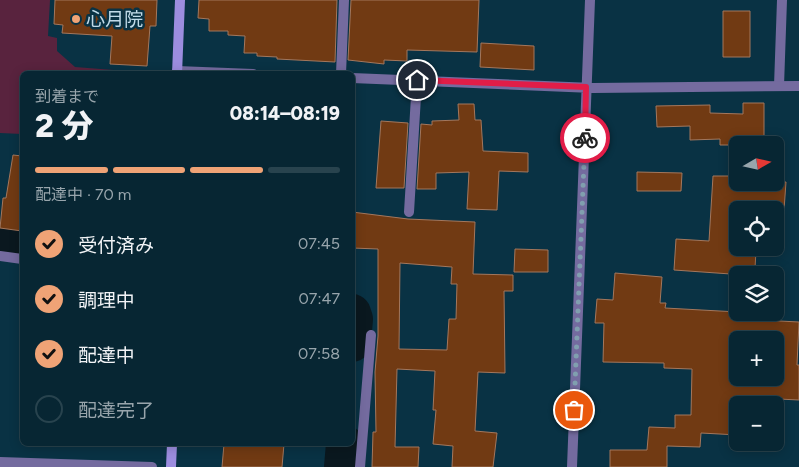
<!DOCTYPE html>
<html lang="ja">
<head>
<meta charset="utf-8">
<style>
  :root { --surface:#072633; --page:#15323f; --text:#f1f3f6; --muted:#98a5ac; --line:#28434e; --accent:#efa376 }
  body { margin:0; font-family:Figtree,"Noto Sans JP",sans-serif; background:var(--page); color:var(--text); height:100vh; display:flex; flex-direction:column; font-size:19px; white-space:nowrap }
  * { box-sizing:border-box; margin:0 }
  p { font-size:16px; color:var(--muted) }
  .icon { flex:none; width:28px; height:28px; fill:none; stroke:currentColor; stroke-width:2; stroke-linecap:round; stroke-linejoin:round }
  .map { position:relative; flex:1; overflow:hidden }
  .side { position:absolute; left:20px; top:71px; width:335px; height:375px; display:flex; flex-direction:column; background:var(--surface); border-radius:8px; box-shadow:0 2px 12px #0003,0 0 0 1px var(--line) }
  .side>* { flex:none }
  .needle { width:32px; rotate:81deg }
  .tools { position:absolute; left:729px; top:136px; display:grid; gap:10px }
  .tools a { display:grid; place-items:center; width:55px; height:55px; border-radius:8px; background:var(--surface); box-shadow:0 2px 12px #0003,0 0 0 1px var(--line); font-size:25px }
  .pin { position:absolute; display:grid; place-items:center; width:42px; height:42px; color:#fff; margin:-21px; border:2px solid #fff; border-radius:50%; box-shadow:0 1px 5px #0007 }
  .courier { position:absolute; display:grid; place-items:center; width:50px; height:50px; margin:-25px; border:4px solid #e11d48; border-radius:50%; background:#fff; color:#222; box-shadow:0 1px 6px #0007 }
  .overview em { font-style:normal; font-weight:800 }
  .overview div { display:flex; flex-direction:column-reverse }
  .overview { display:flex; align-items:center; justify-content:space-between; height:85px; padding:0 15px }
  h1 { font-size:32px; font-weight:800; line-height:38px }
  .bar { display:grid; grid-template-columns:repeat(4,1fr); gap:8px 5px; align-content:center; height:60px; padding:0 15px }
  .bar i { height:6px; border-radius:4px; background:var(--line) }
  .bar .selected { background:var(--accent) }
  .bar p { grid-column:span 4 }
  ol { padding:0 15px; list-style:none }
  li { display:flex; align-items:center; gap:15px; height:55px }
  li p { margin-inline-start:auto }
  li .icon { padding:5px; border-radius:50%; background:var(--accent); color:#111; stroke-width:4 }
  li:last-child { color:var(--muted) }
  li i { width:28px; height:28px; border:2px solid var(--line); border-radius:50% }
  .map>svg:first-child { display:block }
  .green { fill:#59233e }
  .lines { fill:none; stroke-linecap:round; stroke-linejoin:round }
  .river { stroke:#0a181f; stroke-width:38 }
  .building { fill:#713a13; stroke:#a3775d; fill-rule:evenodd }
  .lane { stroke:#746b9f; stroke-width:10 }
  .street { stroke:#746b9f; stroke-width:10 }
  .secondary { stroke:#9c8ddf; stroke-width:10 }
  .done { stroke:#809faf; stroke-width:5; stroke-dasharray:0 9 }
  .route { stroke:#e11d48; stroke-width:6 }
  .poi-dot { fill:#efa376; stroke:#093244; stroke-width:2 }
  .labels { text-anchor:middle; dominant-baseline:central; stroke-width:5; stroke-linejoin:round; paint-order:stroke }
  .poi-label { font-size:19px; fill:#c0dae8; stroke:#093244; text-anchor:start }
</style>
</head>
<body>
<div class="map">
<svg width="799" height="467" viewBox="0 0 799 467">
  <rect width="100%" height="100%" fill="#093244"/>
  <path class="green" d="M0 0H50L48 36 57 38V51L75 67 165 74H22V134L0 133Z"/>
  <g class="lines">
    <path class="river" d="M0 240 22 244
      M352 313 354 319 352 343
      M343 467 345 444"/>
  </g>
  <path class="building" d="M55 0H157L156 26H150L147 66 110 64 112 36 62 33 63 25 54 24Z
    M199 0H337L335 62 277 59V57L257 56V53H244L245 36 228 35V31H209V19L198 18Z
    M351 0H479L477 52 407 50V61L384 60V64L348 60Z
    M723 11H750V57H723Z
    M481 43 534 46V70L480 67Z
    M743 103H764V145H720V139L690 140V126L657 127 656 106 710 105V113L743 114Z
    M458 104H474L475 120H481L483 151 528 153V172L499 171 497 210 467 209 469 172 436 173V189H417L421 124 432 125V121L459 120Z
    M381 121 408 123 404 188H376Z
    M13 155 22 156V231L0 228 3 198H6Z
    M637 172 682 173 681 191H637Z
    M713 176H731V182H786L784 210H738V250L756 251 755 268 745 267V275L674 270 676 239 709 241Z
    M352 212 408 219 475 222 473 274 513 275V291H504L505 373 478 372 475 431 497 433 493 467H452L453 446 433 444 436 410H433L435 371 397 369 395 447H419L418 467H372L373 432H376L375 372 378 336V249L352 248ZM400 263 452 267 451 284H457L456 319H449L447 350 399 349Z
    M515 249 548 250V272H514Z
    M615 273 662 277 660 303H666L665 308 738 312H740V319L799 322 797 365H799V400L737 397 738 435 701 433 700 447 667 446V467H610V450H647L649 427 675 428V415H691L692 369 664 368V363L603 362 604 323H595L597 299 613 300ZM736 340H775V378H737Z
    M224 444H284L282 467H222Z"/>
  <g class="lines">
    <path class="lane" d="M341 74 344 0
      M779 86 782 0
      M409 212 417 80
      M360 467 371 335"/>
    <path class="street" d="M177 71 253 74
      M352 78 593 88 799 86
      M0 256 22 259
      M0 462 152 467
      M572 467 590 0"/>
    <path class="secondary" d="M177 74 180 0
      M171 467 172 444"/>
  </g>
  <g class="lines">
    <path class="done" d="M574 410 585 138"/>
    <path class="route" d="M417 80 586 87 585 138"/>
  </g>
  <circle class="poi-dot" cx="76" cy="19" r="5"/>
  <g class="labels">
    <g class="poi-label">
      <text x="86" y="19">心月院</text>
    </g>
  </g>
</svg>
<div class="tools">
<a><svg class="needle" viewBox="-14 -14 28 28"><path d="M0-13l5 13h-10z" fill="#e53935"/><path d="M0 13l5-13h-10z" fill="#98a5ac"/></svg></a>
<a><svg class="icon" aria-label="locate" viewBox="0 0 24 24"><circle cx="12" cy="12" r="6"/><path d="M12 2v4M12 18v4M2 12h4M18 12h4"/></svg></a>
<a><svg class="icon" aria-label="layers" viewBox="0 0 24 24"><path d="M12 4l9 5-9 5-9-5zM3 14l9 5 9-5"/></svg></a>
<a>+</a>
<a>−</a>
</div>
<div class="pin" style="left:574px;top:410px;background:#ea580c"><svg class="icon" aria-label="bag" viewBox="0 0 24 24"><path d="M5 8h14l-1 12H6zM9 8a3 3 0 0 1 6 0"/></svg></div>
<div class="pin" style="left:417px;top:80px;background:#1f2937"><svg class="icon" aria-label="home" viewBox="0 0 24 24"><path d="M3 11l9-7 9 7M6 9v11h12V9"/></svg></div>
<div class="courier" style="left:585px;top:138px"><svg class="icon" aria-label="bike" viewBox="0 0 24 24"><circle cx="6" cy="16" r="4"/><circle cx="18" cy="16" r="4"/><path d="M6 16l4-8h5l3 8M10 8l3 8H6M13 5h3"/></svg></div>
<section class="side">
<div class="overview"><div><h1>2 分</h1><p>到着まで</p></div><em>08:14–08:19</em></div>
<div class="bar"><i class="selected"></i><i class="selected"></i><i class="selected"></i><i></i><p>配達中 · 70 m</p></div>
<ol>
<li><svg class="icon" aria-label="check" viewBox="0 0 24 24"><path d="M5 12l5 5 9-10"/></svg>受付済み<p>07:45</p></li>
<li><svg class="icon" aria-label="check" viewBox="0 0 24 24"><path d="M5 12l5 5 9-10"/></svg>調理中<p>07:47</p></li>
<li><svg class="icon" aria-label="check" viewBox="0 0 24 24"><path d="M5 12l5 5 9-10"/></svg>配達中<p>07:58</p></li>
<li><i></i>配達完了</li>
</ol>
</section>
</div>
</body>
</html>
